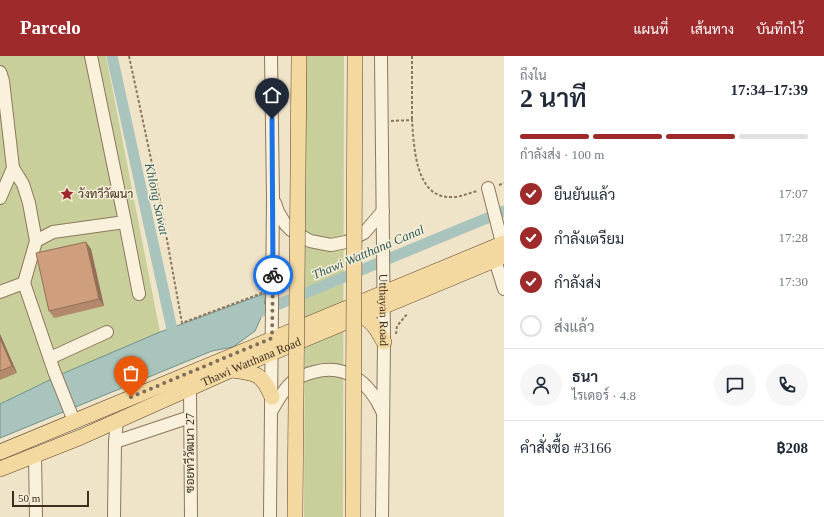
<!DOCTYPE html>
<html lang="th">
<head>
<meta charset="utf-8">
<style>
  :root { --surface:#fff; --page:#f6f6f7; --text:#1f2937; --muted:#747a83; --line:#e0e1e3; --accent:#9e2a2b }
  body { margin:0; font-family:"Times New Roman",Sarabun,serif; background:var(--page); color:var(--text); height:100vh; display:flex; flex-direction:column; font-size:15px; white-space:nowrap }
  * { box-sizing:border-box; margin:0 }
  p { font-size:13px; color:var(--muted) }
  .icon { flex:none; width:22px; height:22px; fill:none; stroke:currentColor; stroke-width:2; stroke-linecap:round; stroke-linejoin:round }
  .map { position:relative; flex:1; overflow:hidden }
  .panel { display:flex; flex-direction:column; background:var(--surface); width:320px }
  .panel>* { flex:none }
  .scale { position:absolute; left:12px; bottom:10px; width:77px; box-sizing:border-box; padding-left:4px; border:2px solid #3d2e20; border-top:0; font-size:11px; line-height:14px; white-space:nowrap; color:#3d2e20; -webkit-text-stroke:3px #f7eed8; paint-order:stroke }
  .pin { position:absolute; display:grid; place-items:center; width:34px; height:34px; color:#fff; margin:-41px -17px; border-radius:50% 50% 50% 0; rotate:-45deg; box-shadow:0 0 4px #0007 }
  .pin .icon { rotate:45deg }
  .courier { position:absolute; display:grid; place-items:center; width:40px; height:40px; margin:-20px; border:3px solid #1a73e8; border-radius:50%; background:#fff; color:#222; box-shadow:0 1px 5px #0007 }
  .head em { font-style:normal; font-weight:600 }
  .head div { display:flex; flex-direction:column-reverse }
  .head { display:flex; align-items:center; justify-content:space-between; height:68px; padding:0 16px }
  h1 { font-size:26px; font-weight:600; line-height:30px }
  .bar { display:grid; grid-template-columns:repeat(4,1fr); gap:6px 4px; align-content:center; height:48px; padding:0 16px }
  .bar i { height:5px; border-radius:3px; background:var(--line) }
  .bar .active { background:var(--accent) }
  .bar p { grid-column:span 4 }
  .line { display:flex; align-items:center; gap:10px; padding:0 16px; border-top:1px solid var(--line) }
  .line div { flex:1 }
  .round { display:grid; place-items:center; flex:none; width:42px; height:42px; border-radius:21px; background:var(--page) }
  ol { padding:0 16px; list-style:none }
  li { display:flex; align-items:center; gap:12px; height:44px }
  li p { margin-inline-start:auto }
  li .icon { padding:4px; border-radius:50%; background:var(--accent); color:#fff; stroke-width:4 }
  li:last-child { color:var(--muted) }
  li i { width:22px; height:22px; border:2px solid var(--line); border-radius:50% }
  header { display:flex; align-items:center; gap:24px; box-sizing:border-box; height:56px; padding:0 20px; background:var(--accent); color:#fff }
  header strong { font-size:19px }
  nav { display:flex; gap:22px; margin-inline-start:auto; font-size:14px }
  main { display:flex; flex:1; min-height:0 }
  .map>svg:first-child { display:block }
  .green { fill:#c9cf9b }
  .water { fill:#a9c4bc; stroke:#6f938a }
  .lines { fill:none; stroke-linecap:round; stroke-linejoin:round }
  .canal { stroke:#a9c4bc; stroke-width:11 }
  .minor-casing { stroke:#8d765c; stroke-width:14 }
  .major-casing { stroke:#5b4430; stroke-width:16 }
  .path { stroke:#8d765c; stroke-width:2; stroke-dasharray:3 2; stroke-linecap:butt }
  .minor { stroke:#faf1dc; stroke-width:12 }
  .major { stroke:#f3d9a0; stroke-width:15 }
  .major-bridge-casing { stroke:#5b4430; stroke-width:16; stroke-linecap:butt }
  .major-bridge { stroke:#f3d9a0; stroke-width:15 }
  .wall { fill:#b2896c }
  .shaded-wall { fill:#916f58 }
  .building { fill:#cf9f7d; stroke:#916f58 }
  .done { stroke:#7c6e5b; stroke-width:4; stroke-dasharray:0 7.2 }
  .route { stroke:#1a73e8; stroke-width:5 }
  .labels { text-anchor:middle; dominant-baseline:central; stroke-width:3; stroke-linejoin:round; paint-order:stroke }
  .poi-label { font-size:12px; fill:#3d2e20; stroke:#f7eed8; text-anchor:start }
  .street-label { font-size:12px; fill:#3d2e20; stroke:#f7eed8 }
  .water-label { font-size:13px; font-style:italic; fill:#2f5d5a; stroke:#f7eed8 }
</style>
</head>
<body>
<header>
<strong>Parcelo</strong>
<nav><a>แผนที่</a><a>เส้นทาง</a><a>บันทึกไว้</a></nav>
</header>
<main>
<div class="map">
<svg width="504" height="461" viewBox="0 0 504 461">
  <rect width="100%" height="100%" fill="#f0e4c8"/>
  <path class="green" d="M0 0H106L160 276 64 317 0 348Z
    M306 0H344L343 461H304Z"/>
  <path class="water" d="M266 237 263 257 255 275 233 291 212 295 0 382V348L64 317 160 276Z"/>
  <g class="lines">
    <path class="canal" d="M112 0 175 287
      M250 260 504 155"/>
    <g class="minor-casing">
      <g id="minor">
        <path id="s1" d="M381 0 384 286 382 461"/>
        <path d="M0 16 3 25 13 112 0 142"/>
        <path d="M13 112 23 128 29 147 36 185"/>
        <path d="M488 132 502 187"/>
        <path d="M275 147 278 156 286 169 291 174 310 185 331 189 346 186 364 177 383 155"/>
        <path d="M125 166 139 238"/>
        <path d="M495 204 504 233"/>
        <path d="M0 236 24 227"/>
        <path d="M50 302 107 276"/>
        <path d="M190 332 191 461"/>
        <path d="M272 354C278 344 283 334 292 326 298 321 306 318 314 316 346 307 370 327 382 355"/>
        <path d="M74 365 54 315 24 227 36 185 53 176 125 166 91 0"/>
        <path d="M115 386 190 361"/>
        <path d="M35 399 36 461"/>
        <path d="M114 461 115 386 117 364"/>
        <path d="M270 461 273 142 271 0"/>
      </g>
    </g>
    <g class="major-casing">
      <g id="major">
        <path d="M359 260C372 263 378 275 384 286"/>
        <path d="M232 314C256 317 262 317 272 341"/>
        <path d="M0 396 504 187"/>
        <path id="s2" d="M0 413 81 381 231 314 504 200"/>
      </g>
    </g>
    <path class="path" d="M129 0 160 145 182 267 262 237
      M412 0V64
      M391 65 412 64C414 90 415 144 453 141 461 141 469 137 477 135
      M499 129 504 127
      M396 278 397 270 408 257"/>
    <use href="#minor" class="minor"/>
    <use href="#major" class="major"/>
    <g class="major-bridge-casing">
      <path id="major-bridge" d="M295 461 299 0
        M353 461 355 0"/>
    </g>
    <use href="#major-bridge" class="major-bridge"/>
  </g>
  <path class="wall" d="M91 193 104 250 54 262 49 255Z
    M0 278 17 317 0 324Z"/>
  <path class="shaded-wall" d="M86 186 91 193 104 250 99 243Z
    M0 278 17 317 12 310 0 282Z"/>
  <path class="building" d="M86 186 99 243 49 255 36 197Z
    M0 282 12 310 0 315Z"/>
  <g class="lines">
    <path class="done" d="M131 341 272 282 273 219"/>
    <path class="route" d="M272 63 273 219"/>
  </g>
  <defs>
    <g id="sight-bare" transform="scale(1.08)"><path d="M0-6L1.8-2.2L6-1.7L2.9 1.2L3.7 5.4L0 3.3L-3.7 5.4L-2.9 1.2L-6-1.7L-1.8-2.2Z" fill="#9e2a2b" stroke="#f7eed8" stroke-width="2.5" paint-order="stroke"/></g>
  </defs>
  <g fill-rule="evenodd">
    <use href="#sight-bare" x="67" y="138"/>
  </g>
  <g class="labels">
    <g class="poi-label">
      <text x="78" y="138">วังทวีวัฒนา</text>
    </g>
    <g class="street-label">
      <text stroke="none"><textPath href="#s1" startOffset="254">Utthayan Road</textPath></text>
      <text stroke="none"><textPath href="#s2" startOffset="273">Thawi Watthana Road</textPath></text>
      <text transform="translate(190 397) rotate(-90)">ซอยทวีวัฒนา 27</text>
    </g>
    <g class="water-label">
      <text transform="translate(157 143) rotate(78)">Khlong Sawat</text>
      <text transform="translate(368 196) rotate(-23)">Thawi Watthana Canal</text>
    </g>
  </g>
</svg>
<div class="scale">50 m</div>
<div class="pin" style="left:131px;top:341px;background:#ea580c"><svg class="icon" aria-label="bag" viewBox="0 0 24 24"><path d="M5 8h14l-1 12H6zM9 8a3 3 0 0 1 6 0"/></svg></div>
<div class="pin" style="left:272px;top:63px;background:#1f2937"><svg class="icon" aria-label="home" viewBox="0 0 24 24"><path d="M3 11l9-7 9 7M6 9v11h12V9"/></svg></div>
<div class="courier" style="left:273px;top:219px"><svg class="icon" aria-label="bike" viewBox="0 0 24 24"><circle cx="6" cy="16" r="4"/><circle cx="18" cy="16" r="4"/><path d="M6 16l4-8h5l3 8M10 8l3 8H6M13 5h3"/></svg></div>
</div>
<section class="panel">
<div class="head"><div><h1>2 นาที</h1><p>ถึงใน</p></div><em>17:34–17:39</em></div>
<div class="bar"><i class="active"></i><i class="active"></i><i class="active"></i><i></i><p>กำลังส่ง · 100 m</p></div>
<ol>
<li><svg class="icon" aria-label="check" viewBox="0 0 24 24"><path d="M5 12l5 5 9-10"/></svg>ยืนยันแล้ว<p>17:07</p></li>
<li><svg class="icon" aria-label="check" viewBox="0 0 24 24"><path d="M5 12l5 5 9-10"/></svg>กำลังเตรียม<p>17:28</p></li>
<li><svg class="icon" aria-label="check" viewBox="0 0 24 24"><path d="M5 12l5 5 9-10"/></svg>กำลังส่ง<p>17:30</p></li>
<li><i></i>ส่งแล้ว</li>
</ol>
<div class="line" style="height:72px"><a class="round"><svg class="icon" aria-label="person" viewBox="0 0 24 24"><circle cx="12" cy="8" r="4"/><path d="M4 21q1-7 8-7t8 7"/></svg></a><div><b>ธนา</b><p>ไรเดอร์ · 4.8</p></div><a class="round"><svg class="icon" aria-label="chat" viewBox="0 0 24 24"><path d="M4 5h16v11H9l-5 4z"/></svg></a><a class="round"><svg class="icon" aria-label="phone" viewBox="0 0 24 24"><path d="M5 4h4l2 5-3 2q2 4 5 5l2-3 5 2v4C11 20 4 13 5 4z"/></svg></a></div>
<div class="line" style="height:52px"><div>คำสั่งซื้อ #3166</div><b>฿208</b></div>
</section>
</main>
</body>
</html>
